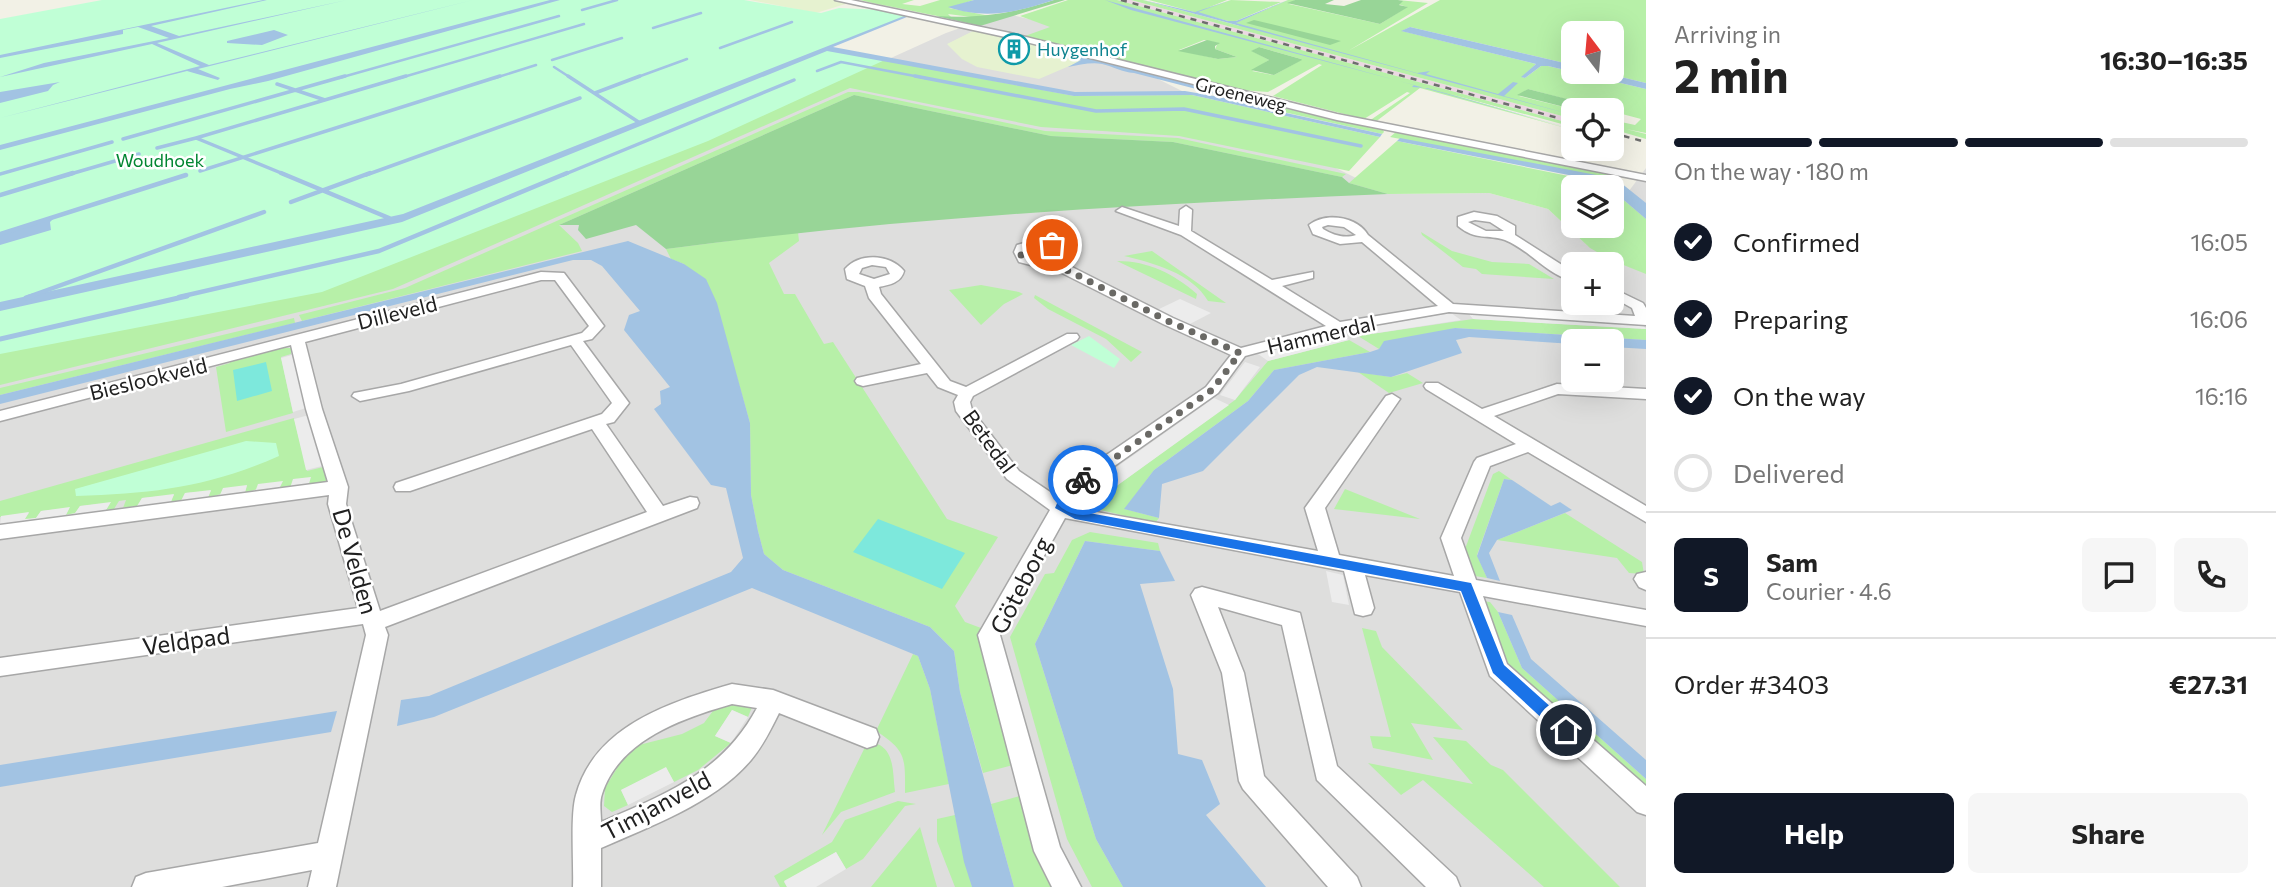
<!DOCTYPE html>
<html lang="en">
<head>
<meta charset="utf-8">
<style>
  :root { --surface:#fff; --page:#f6f6f6; --text:#222; --muted:#767676; --line:#e0e0e0; --accent:#111827 }
  body { margin:0; font-family:Commissioner,sans-serif; background:var(--page); color:var(--text); height:100vh; display:flex; flex-direction:column; font-size:26px; white-space:nowrap }
  * { box-sizing:border-box; margin:0 }
  p { font-size:23px; color:var(--muted) }
  .icon { flex:none; width:38px; height:38px; fill:none; stroke:currentColor; stroke-width:2; stroke-linecap:round; stroke-linejoin:round }
  .map { position:relative; flex:1; overflow:hidden }
  .side { display:flex; flex-direction:column; background:var(--surface); width:630px }
  .side>* { flex:none }
  .needle { width:46px; rotate:344deg }
  .controls { position:absolute; left:1561px; top:21px; display:grid; gap:14px }
  .controls a { display:grid; place-items:center; width:63px; height:63px; border-radius:10px; background:var(--surface); box-shadow:0 7px 28px #0002; font-size:35px }
  .pin { position:absolute; display:grid; place-items:center; width:60px; height:60px; color:#fff; margin:-30px; border:4px solid #fff; border-radius:50%; box-shadow:0 2px 7px #0007 }
  .courier { position:absolute; display:grid; place-items:center; width:70px; height:70px; margin:-35px; border:5px solid #1a73e8; border-radius:50%; background:#fff; color:#222; box-shadow:0 2px 9px #0007 }
  .overview em { font-style:normal; font-weight:700 }
  .overview div { display:flex; flex-direction:column-reverse }
  .overview { display:flex; align-items:center; justify-content:space-between; height:119px; padding:0 28px }
  h1 { font-size:46px; font-weight:700; line-height:52px }
  .bar { display:grid; grid-template-columns:repeat(4,1fr); gap:10px 7px; align-content:center; height:84px; padding:0 28px }
  .bar i { height:9px; border-radius:5px; background:var(--line) }
  .bar .active { background:var(--accent) }
  .bar p { grid-column:span 4 }
  .line { display:flex; align-items:center; gap:18px; padding:0 28px; border-top:2px solid var(--line) }
  .line div { flex:1 }
  .round { display:grid; place-items:center; flex:none; width:74px; height:74px; border-radius:10px; background:var(--page) }
  ol { padding:0 28px; list-style:none }
  li { display:flex; align-items:center; gap:21px; height:77px }
  li p { margin-inline-start:auto }
  li .icon { padding:7px; border-radius:50%; background:var(--accent); color:#fff; stroke-width:4 }
  li:last-child { color:var(--muted) }
  li i { width:38px; height:38px; border:4px solid var(--line); border-radius:50% }
  .cta { display:flex; gap:14px; margin-top:auto; padding:14px 28px }
  .cta a { flex:1; height:80px; border-radius:10px; background:var(--accent); color:#fff; font-size:28px; font-weight:700; line-height:80px; text-align:center }
  .cta a+a { background:var(--page); color:var(--text) }
  main { display:flex; flex:1; min-height:0 }
  .map>svg:first-child { display:block }
  .residential { fill:#dededd; fill-rule:evenodd }
  .industrial { fill:#ebd7e2 }
  .farmland { fill:#e6f2d0 }
  .grass { fill:#b7f0a8; fill-rule:evenodd }
  .forest { fill:#98d597 }
  .park { fill:#c0ffd6 }
  .pitch { fill:#7de8dc }
  .parking { fill:#ececec }
  .water { fill:#a2c3e3 }
  .lines { fill:none; stroke-linecap:round; stroke-linejoin:round }
  .stream-far3 { stroke:#a2c3e3; stroke-width:2.5 }
  .stream-far2 { stroke:#a2c3e3; stroke-width:3.5 }
  .stream-far1 { stroke:#a2c3e3; stroke-width:4.5 }
  .stream { stroke:#a2c3e3; stroke-width:5 }
  .street-casing { stroke:#a7a7a7; stroke-width:3 }
  .street { fill:#fff; fill-rule:evenodd }
  .rail { stroke:#6e6e6e; stroke-width:2.5; stroke-dasharray:6 6; stroke-linecap:butt }
  .route { fill:#1a73e8 }
  .done { stroke:#6a6965; stroke-width:7; stroke-dasharray:0 12.6 }
  .labels { text-anchor:middle; dominant-baseline:central; stroke-width:5; stroke-linejoin:round; paint-order:stroke }
  .far-culture-label { font-size:18px; fill:#0d838f; stroke:#fff; text-anchor:start }
  .far-street-label { font-size:18px; fill:#202020; stroke:#fff }
  .far-park-label { font-size:18px; fill:#028631; stroke:#fff }
  .street-label { font-size:21px; fill:#202020; stroke:#fff }
  .near-street-label { font-size:24px; fill:#202020; stroke:#fff }
</style>
</head>
<body>
<main>
<div class="map">
<svg width="1646" height="887" viewBox="0 0 1646 887">
  <rect width="100%" height="100%" fill="#f2f1e6"/>
  <path class="residential" d="M1003 13 1063 27 1124 62 1388 194 1489 193 1548 209 1588 246 1612 226V214L1646 168V887H0V354L708 141 946 33ZM1573 264H1612V303H1573ZM1573 341H1612V380H1573Z"/>
  <path class="industrial" d="M1117 0H1131L1573 119V124Z"/>
  <path class="farmland" d="M750 0H837L852 2 816 13Z
    M975 30 1052 46 1058 52 1081 61 1039 79 977 67 962 59 947 44Z"/>
  <path class="grass" d="M860 0H914L902 4 920 6 940 0H974L949 8 990 16 979 18 948 14 952 18H947L878 4 932 17Z
    M1068 0H1117L1573 124V127L1450 94 1573 130 1420 88 1374 123 1367 122 1130 66 1025 36 1050 27 1020 16ZM1204 40 1218 43 1215 49 1237 57 1218 59 1179 50ZM1259 47 1301 59V60L1274 75 1252 71 1269 60 1252 51ZM1319 64 1322 65 1273 96 1364 119 1407 92 1410 93 1372 119 1365 120 1227 89 1268 92Z
    M1131 0H1143L1240 26 1235 23 1288 0H1295L1289 4 1380 24 1407 7 1398 4 1402 1 1398 0 1428 3 1348 51 1440 0H1646V83L1600 72H1612V33H1573V65L1410 27 1402 31 1536 64 1522 77 1525 78 1541 66H1548L1646 89V133L1626 129 1646 134V139L1612 129V120L1635 125 1641 119 1528 89 1519 96 1576 110H1573V119Z
    M1149 0H1227L1205 9 1231 0 1281 2 1236 21H1228Z
    M830 50 1074 96 1192 95 1380 137 1349 171 1179 136 1041 127 850 88 393 289 0 385V311Z
    M848 92H859L1045 131 1178 138 1346 174 1342 177 1173 142 1051 136 854 95 559 225 578 243 582 251 302 321 299 315 405 288Z
    M1265 104 1383 130 1384 132 1382 134 1257 106Z
    M1396 132 1611 175 1615 180 1390 137Z
    M1397 141 1603 183 1608 187H1573V226H1612V190L1646 219V274L1611 260 1590 248 1548 209 1489 193 1388 194 1349 183Z
    M798 232 799 241 769 263 784 294H795L824 344 833 342 947 519 998 537 955 606 965 622 981 628V639L1013 765 983 773 960 692 954 651 930 627 783 570 764 554 758 531 751 495 750 423 736 374 684 264 671 259 666 249Z
    M1421 232 1452 251 1492 262 1529 264 1554 279 1482 274 1476 269 1463 267 1422 235Z
    M1152 251 1226 303 1208 301C1192 273 1153 263 1124 256Z
    M1117 261C1149 261 1174 274 1197 294L1196 299Z
    M981 285 1019 292 1023 294 1004 304 981 325 949 290Z
    M1035 295 1142 352 1131 362 1106 339 1048 309 1034 298Z
    M294 318 295 323 0 395V388Z
    M1473 319 1646 329V340L1455 328 1379 349 1358 336Z
    M1349 340 1370 352 1274 370 1248 401 1154 470 1125 509 1159 518 1155 523 1092 508 1082 496 1090 486 1104 495 1235 400 1268 361Z
    M276 348H291V354L281 357 293 413 226 432 216 367 230 363V359Z
    M1358 372 1391 377 1407 373 1423 383 1389 393Z
    M294 418 307 471 323 467 327 484 279 489 282 482 244 493 247 486 207 498 211 491 185 493 181 501 170 502 174 495 142 498 138 506 123 508 126 500 119 501 114 509 106 510 110 503 80 506 75 514 65 515 69 508 41 511 36 518 24 520 29 513 0 517V501Z
    M1499 471 1512 480 1504 479 1477 555 1487 578 1475 576 1465 549 1493 474Z
    M1345 489 1420 519 1334 509Z
    M1565 513 1642 562 1644 574 1629 573 1617 558 1497 540Z
    M1090 532 1158 543 1160 551 1085 541 1035 644 1096 839 1123 887H1092L1067 839 1010 637 1045 574 1054 573 1072 540Z
    M1482 601 1490 602 1498 612 1522 668 1646 779V790L1510 668Z
    M1362 628 1376 631 1382 647 1463 730 1411 723 1433 760 1373 748 1370 736 1391 737Z
    M913 654 918 656 930 689 949 784 905 793C905 758 907 751 876 731Z
    M739 699 752 707 748 717 732 710 715 736 731 743 698 770 674 782 666 768 621 790 628 805 612 812 604 806 605 788 620 763 639 745 682 734 704 723 718 704Z
    M1433 737 1466 741 1491 765 1503 770 1620 887H1544L1423 780 1401 795 1368 763 1473 784Z
    M868 741C896 746 892 769 895 792L841 812 822 835Z
    M1020 796 1055 887H1014L991 804Z
    M898 801 916 804 905 806 863 859 846 869 836 852 784 882 787 887H780L774 876 832 842 845 820Z
    M955 815 972 887H955L937 841V819Z
    M920 827 937 887H871Z"/>
  <path class="forest" d="M1054 0H1065L980 26 936 16C979 19 1014 13 1054 0Z
    M1295 0H1334L1325 4 1344 6 1361 0H1398L1403 1 1399 5 1408 7 1380 24 1287 3Z
    M1254 20 1341 41 1330 45 1246 23Z
    M1207 40 1220 43 1215 46V49L1237 57 1218 59 1178 51Z
    M1259 47 1301 59 1302 60 1274 75 1251 70 1269 60 1251 51Z
    M1528 89 1610 110H1576L1517 95Z
    M854 95 1051 136 1173 142 1342 177 1349 183 1388 194C1145 204 907 217 666 249L636 225 586 239 578 230 579 225H559Z"/>
  <path class="park" d="M102 0H744L821 13 839 8 883 10 908 15 829 47 887 59 708 141 322 292 0 354V19Z
    M1089 336 1120 359 1114 368 1071 345Z
    M246 441 276 443 279 456C206 488 154 493 76 496L75 489Z"/>
  <path class="pitch" d="M266 362 272 391 237 401 233 370Z
    M878 519 965 553 942 589 853 552Z"/>
  <path class="parking" d="M1180 299 1211 313 1188 325 1157 310Z
    M1451 313 1461 320 1358 336 1350 330Z
    M1468 313 1641 323 1646 329 1473 319Z
    M1338 333 1349 340 1268 361 1258 354Z
    M292 355 306 408 293 412 281 358Z
    M1245 362 1260 367 1235 400 1220 395Z
    M1214 398 1229 405 1104 495 1090 486Z
    M309 415 322 466 306 470 294 419Z
    M311 477 308 487 0 525 1 516 29 512 25 519 36 518 41 511 70 507 66 515 75 513 80 506 111 502 106 510 137 506 142 498 174 494 171 502 181 501 185 493 211 490 208 498 219 497 223 488 247 485 245 493 255 492 258 484 283 481 279 489 290 488 293 479Z
    M1326 571 1343 575 1349 605 1332 602Z
    M732 710 748 717 731 743 715 736Z
    M666 767 674 782 628 805 621 790Z
    M836 852 846 869 816 887H787L784 881Z"/>
  <path class="water" d="M263 0H267L151 26 179 36 347 0 157 43 209 65 473 0 198 69 220 78 218 80 187 71 0 118 200 66 152 44 0 77 44 63 169 38 138 27 123 30V34L0 58V55Z
    M550 0H560L268 81 230 89 0 150V145Z
    M974 0H1054C1017 12 986 20 948 7Z
    M1105 0 1573 129 1427 88 1412 87 1414 85 1131 10Z
    M1143 0 1195 12 1231 0 1198 12 1228 21H1236L1288 0 1236 23 1417 73 1430 71 1426 74 1498 94 1513 82 1518 83 1504 96 1573 115Z
    M904 16 907 17 833 47 1075 92 1185 91 1243 101 1134 73C1121 72 1115 67 1102 64 1091 62 1079 65 1068 67L1081 60 1058 52 1052 46 1284 108 1258 106 1263 108 1382 134 1380 137 1192 95 1074 96 827 51 402 222 0 311V302L403 214Z
    M1410 27 1573 65V72H1600L1646 83V89L1548 66H1541L1525 78 1521 77 1536 64 1401 31Z
    M274 30 288 35 262 45 227 43V41Z
    M60 82 53 85 48 91 0 103V92Z
    M1400 138 1607 177 1621 183 1646 203V219L1612 190V187L1599 181 1397 141Z
    M56 216 50 222 51 230 0 245V234Z
    M628 241 684 264 706 279 717 303 750 423 751 495 758 531 764 554 783 570 930 627 954 651 960 692 1014 887H972L964 862 930 689 918 656 752 588 434 717 397 726 401 700 429 696 731 572 743 558 726 488 711 485 654 409 661 404 660 391 670 387 624 330 629 315 640 311 602 266 591 260H573L0 404V395Z
    M1455 328 1646 340V349L1612 347V341H1573V344L1469 337 1456 340 1462 353 1391 377 1317 367 1299 375 1203 471 1162 484 1159 518 1124 509 1154 470 1248 401 1274 370 1370 352 1379 349 1384 341Z
    M1504 479 1512 480 1551 506 1560 502 1572 510 1497 540 1489 553 1500 581 1487 578 1477 556Z
    M1085 541 1160 551 1175 581 1140 584 1173 689 1178 754 1202 760 1220 804 1206 815 1266 887H1123L1096 839 1035 644Z
    M1498 612 1512 615 1531 659 1646 760V779L1522 668Z
    M337 711 331 732 0 787V765Z"/>
  <g class="lines">
    <path class="stream-far3" d="M582 10 617 0
      M653 28 701 13
      M720 48 792 22
      M552 60 622 38
      M554 67 571 78
      M817 71 841 62 925 78
      M339 78 559 16
      M400 78 584 24
      M495 78 536 65
      M635 78 687 59"/>
    <path class="stream-far2" d="M568 76 640 123
      M915 76 1096 111 1184 109 1361 146
      M277 84 325 100
      M595 93 640 76
      M123 139 345 76
      M157 148 196 138
      M200 171 500 76
      M0 174 112 142
      M67 175 139 154
      M286 175 196 138 406 76
      M366 175 580 98
      M563 175 794 80"/>
    <path class="stream-far1" d="M281 173 389 218
      M0 195 73 173
      M291 202 370 173
      M0 234 186 175
      M28 297 264 212
      M179 297 379 251 567 173"/>
    <path class="stream" d="M26 298 33 296
      M0 339 187 296"/>
    <g class="street-casing">
      <path id="street" d="M835 0H851L1010 33 1337 114 1646 175V181L1337 120 1010 38Z
        M1186 206 1192 210 1191 231 1272 280 1313 272V278L1282 286 1340 322 1438 306 1362 242 1340 244 1313 234 1309 225C1325 212 1357 216 1368 235L1453 304 1635 316 1632 308 1612 297V288L1643 303 1646 308V325L1449 312 1339 331 1245 356 1218 393 1076 493 1072 505 1079 509 1318 551 1305 508 1386 396 1392 394 1400 399 1325 508 1339 555 1454 576 1441 538 1474 462 1477 458 1516 444 1426 389 1424 386 1426 383H1438L1482 409 1557 384 1646 389V399L1558 394 1494 416 1646 506V522L1528 452 1490 466 1461 538 1476 580 1646 610V626L1483 596 1507 664 1646 786V815L1637 812 1490 676 1460 592 1365 575 1374 608 1371 614 1363 616 1355 614 1344 571 1065 518 1000 635 1060 847 1081 887H1052L1034 851 978 635 1050 510 1007 479 956 411 954 402 958 395 938 387 927 373 863 386 857 384 855 381 857 378 921 364 869 298 865 286 847 279 845 269C860 252 890 254 904 271 901 283 889 285 879 287L881 294 950 381 966 387 1067 334H1077L1079 337 1077 340 973 396 970 402 972 410 1019 471 1056 496 1061 486 1206 387 1231 355 1163 324 1052 268 1046 269 1019 262 1014 252 1017 245 1035 240 1064 245 1073 257 1066 264 1173 318 1241 348 1326 326 1181 235 1116 211 1122 207 1179 226 1180 210ZM1328 225 1344 227 1356 235C1344 239 1333 235 1323 229L1322 227ZM1036 248 1055 251 1059 257 1046 261 1029 256 1027 251ZM872 265 886 267 890 274 874 279 859 274 862 268Z
        M1474 212 1497 216 1515 226V235L1573 272V281C1547 275 1530 250 1505 240 1488 234 1476 241 1458 226V217ZM1475 220 1490 222 1504 231H1486L1468 222Z
        M541 272 564 273 604 326 592 339 583 341 629 403 614 422 606 424 663 506 690 497 697 498 699 503 697 508 385 627 388 635 336 887H308L312 870 222 887H132L136 877 146 873 318 843 366 635 363 624 0 676V658L358 608 328 504 329 495 0 539V525L328 482 306 409 291 345 0 421V411ZM541 280H555L589 326 582 333 401 384 354 393 352 396 360 401 409 391 571 345 612 403 602 414 396 483 394 487 396 491H410L592 429 647 512 380 611 346 504 348 487 322 409 305 342Z
        M1646 572V590L1639 587 1634 579 1637 574Z
        M1202 587 1300 613 1337 766 1456 877 1460 887H1426L1317 780 1282 625 1218 607 1244 673 1264 776 1357 877 1361 887H1328L1243 789 1239 781 1222 673 1191 595 1195 589Z
        M732 684 773 690 876 729 879 737 876 745 867 748 779 713C771 729 763 746 751 760 715 803 651 826 601 848V887H573C574 864 570 815 576 795 595 725 671 702 732 684ZM732 704 757 708C722 773 666 794 601 822 601 813 599 802 602 794 619 740 683 718 732 704Z"/>
    </g>
    <use href="#street" class="street"/>
    <path class="rail" d="M1121 0 1573 122
      M1612 133 1646 142"/>
  </g>
  <path class="route" d="M1083 476 1089 480 1073 492 1068 507 1078 511 1471 583 1504 665 1572 726 1574 730 1572 735H1560L1493 673 1461 591 1075 519 1055 508 1064 487Z"/>
  <g class="lines">
    <path class="done" d="M1052 245 1035 244 1022 248 1021 255 1034 263 1055 264 1168 321 1240 353 1212 390 1083 480"/>
  </g>
  <defs>
    <g id="building-ring" transform="scale(1.575)"><circle r="9.5" fill="#fff" stroke="#0f9aa8" stroke-width="1.5"/><path d="M-4-6H4V6H1V3H-1V6H-4ZM-2.5-4.3h1.7v1.8h-1.7ZM.8-4.3h1.7v1.8H.8ZM-2.5-1h1.7V.8h-1.7ZM.8-1h1.7V.8H.8Z" fill="#0f9aa8"/></g>
  </defs>
  <g fill-rule="evenodd">
    <use href="#building-ring" x="1014" y="49"/>
  </g>
  <g class="labels">
    <g class="far-culture-label">
      <text x="1037" y="49">Huygenhof</text>
    </g>
    <g class="far-street-label">
      <text transform="translate(1241 94) rotate(14)">Groeneweg</text>
    </g>
    <g class="far-park-label">
      <text x="160" y="160">Woudhoek</text>
    </g>
    <g class="street-label">
      <text transform="translate(397 312) rotate(-14)">Dilleveld</text>
      <text transform="translate(1321 334) rotate(-13)">Hammerdal</text>
      <text transform="translate(148 378) rotate(-14)">Bieslookveld</text>
      <text transform="translate(990 441) rotate(54)">Betedal</text>
    </g>
    <g class="near-street-label">
      <text transform="translate(356 561) rotate(74)">De Velden</text>
      <text transform="translate(1020 585) rotate(-63)">Göteborg</text>
      <text transform="translate(186 640) rotate(-8)">Veldpad</text>
      <text transform="translate(656 805) rotate(-28)">Timjanveld</text>
    </g>
  </g>
</svg>
<div class="controls">
<a><svg class="needle" viewBox="-14 -14 28 28"><path d="M0-13l5 13h-10z" fill="#e53935"/><path d="M0 13l5-13h-10z" fill="#767676"/></svg></a>
<a><svg class="icon" aria-label="locate" viewBox="0 0 24 24"><circle cx="12" cy="12" r="6"/><path d="M12 2v4M12 18v4M2 12h4M18 12h4"/></svg></a>
<a><svg class="icon" aria-label="layers" viewBox="0 0 24 24"><path d="M12 4l9 5-9 5-9-5zM3 14l9 5 9-5"/></svg></a>
<a>+</a>
<a>−</a>
</div>
<div class="pin" style="left:1052px;top:245px;background:#ea580c"><svg class="icon" aria-label="bag" viewBox="0 0 24 24"><path d="M5 8h14l-1 12H6zM9 8a3 3 0 0 1 6 0"/></svg></div>
<div class="pin" style="left:1566px;top:730px;background:#1f2937"><svg class="icon" aria-label="home" viewBox="0 0 24 24"><path d="M3 11l9-7 9 7M6 9v11h12V9"/></svg></div>
<div class="courier" style="left:1083px;top:480px"><svg class="icon" aria-label="bike" viewBox="0 0 24 24"><circle cx="6" cy="16" r="4"/><circle cx="18" cy="16" r="4"/><path d="M6 16l4-8h5l3 8M10 8l3 8H6M13 5h3"/></svg></div>
</div>
<section class="side">
<div class="overview"><div><h1>2 min</h1><p>Arriving in</p></div><em>16:30–16:35</em></div>
<div class="bar"><i class="active"></i><i class="active"></i><i class="active"></i><i></i><p>On the way · 180 m</p></div>
<ol>
<li><svg class="icon" aria-label="check" viewBox="0 0 24 24"><path d="M5 12l5 5 9-10"/></svg>Confirmed<p>16:05</p></li>
<li><svg class="icon" aria-label="check" viewBox="0 0 24 24"><path d="M5 12l5 5 9-10"/></svg>Preparing<p>16:06</p></li>
<li><svg class="icon" aria-label="check" viewBox="0 0 24 24"><path d="M5 12l5 5 9-10"/></svg>On the way<p>16:16</p></li>
<li><i></i>Delivered</li>
</ol>
<div class="line" style="height:126px"><b class="round" style="background:var(--accent);color:#fff">S</b><div><b>Sam</b><p>Courier · 4.6</p></div><a class="round"><svg class="icon" aria-label="chat" viewBox="0 0 24 24"><path d="M4 5h16v11H9l-5 4z"/></svg></a><a class="round"><svg class="icon" aria-label="phone" viewBox="0 0 24 24"><path d="M5 4h4l2 5-3 2q2 4 5 5l2-3 5 2v4C11 20 4 13 5 4z"/></svg></a></div>
<div class="line" style="height:91px"><div>Order #3403</div><b>€27.31</b></div>
<div class="cta"><a>Help</a><a>Share</a></div>
</section>
</main>
</body>
</html>
